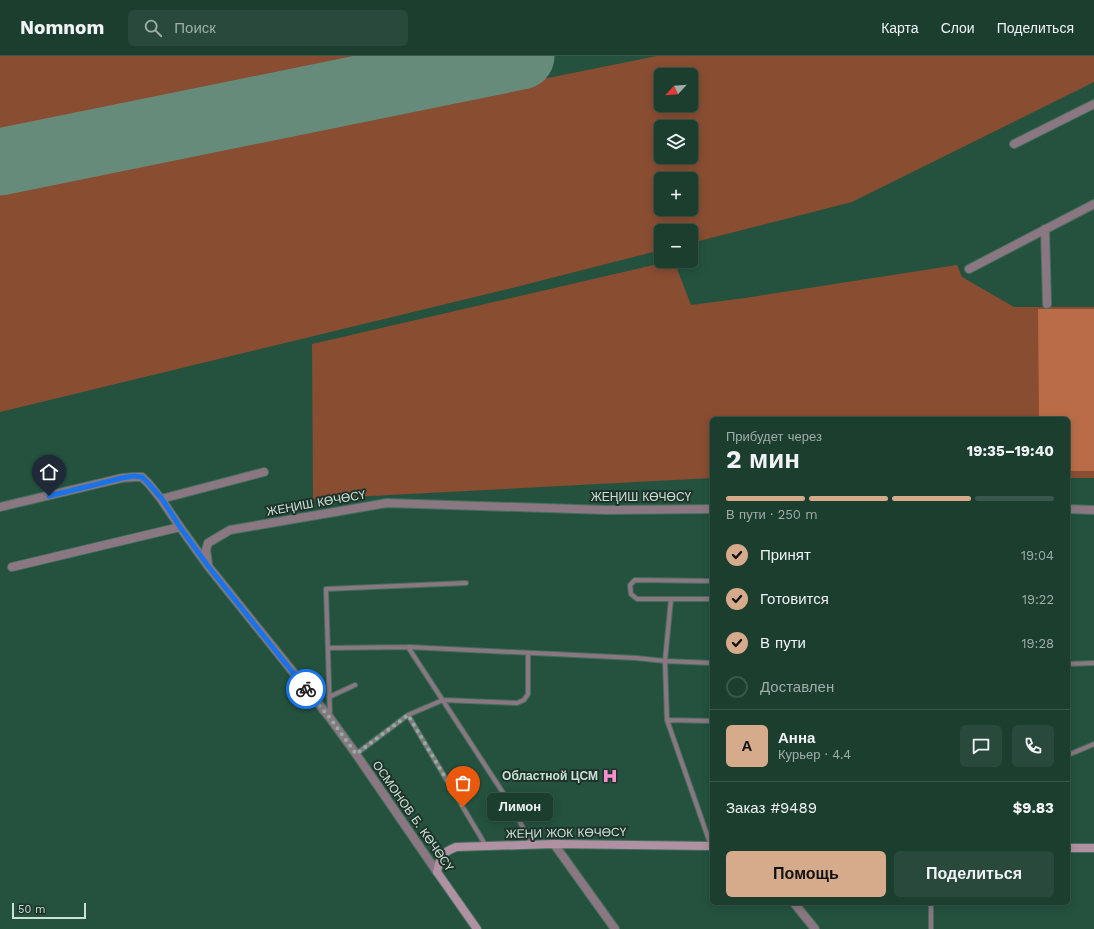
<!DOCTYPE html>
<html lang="ru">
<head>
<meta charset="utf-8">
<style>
  :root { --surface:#1b3e2f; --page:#28493b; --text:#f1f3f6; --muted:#a0aeaa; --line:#39574b; --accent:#d6ab8b }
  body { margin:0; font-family:"Work Sans",sans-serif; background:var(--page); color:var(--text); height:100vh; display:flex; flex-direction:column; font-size:15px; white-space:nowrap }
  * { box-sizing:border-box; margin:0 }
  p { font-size:13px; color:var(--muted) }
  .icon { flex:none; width:22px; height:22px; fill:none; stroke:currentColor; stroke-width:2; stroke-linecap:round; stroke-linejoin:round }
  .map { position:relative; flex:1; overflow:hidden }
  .drawer { position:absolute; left:710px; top:361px; width:360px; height:488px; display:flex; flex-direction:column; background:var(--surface); border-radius:6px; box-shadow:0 2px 10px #0003,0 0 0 1px var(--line) }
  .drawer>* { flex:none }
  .needle { width:26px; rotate:244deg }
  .buttons { position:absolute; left:654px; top:12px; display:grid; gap:8px }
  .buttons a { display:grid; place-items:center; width:44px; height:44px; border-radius:6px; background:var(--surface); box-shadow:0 2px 10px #0003,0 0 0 1px var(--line); font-size:20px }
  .scale { position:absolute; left:12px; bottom:10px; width:74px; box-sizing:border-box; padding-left:4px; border:2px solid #c9e1d5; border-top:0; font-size:11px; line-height:14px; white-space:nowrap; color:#c9e1d5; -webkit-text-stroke:3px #1f332a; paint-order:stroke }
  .pin { position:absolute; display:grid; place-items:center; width:34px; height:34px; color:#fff; margin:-41px -17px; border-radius:50% 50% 50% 0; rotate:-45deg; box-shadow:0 0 4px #0007 }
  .pin .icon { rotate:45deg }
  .courier { position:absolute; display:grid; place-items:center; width:40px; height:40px; margin:-20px; border:3px solid #1a73e8; border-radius:50%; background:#fff; color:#222; box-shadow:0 1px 5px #0007 }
  .bubble { position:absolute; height:28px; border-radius:6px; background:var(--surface); box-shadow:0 2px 10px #0003,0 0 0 1px var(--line); font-size:13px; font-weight:700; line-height:28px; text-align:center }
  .overview em { font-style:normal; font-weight:700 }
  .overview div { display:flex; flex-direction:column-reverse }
  .overview { display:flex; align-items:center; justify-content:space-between; height:68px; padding:0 16px }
  h1 { font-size:26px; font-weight:700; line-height:30px }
  .bar { display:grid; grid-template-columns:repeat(4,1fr); gap:6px 4px; align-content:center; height:48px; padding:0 16px }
  .bar i { height:5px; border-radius:3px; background:var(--line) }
  .bar .active { background:var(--accent) }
  .bar p { grid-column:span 4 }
  .line { display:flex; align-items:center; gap:10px; padding:0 16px; border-top:1px solid var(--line) }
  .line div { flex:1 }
  .round { display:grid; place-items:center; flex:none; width:42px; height:42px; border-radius:6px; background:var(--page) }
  ol { padding:0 16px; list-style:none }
  li { display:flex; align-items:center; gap:12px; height:44px }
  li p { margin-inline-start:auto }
  li .icon { padding:4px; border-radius:50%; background:var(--accent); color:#111; stroke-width:4 }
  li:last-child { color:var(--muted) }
  li i { width:22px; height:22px; border:2px solid var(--line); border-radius:50% }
  .button { display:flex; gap:8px; margin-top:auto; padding:8px 16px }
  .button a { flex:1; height:46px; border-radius:6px; background:var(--accent); color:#111; font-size:16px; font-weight:700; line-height:46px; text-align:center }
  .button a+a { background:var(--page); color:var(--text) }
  header { display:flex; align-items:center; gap:24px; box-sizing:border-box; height:56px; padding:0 20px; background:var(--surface); border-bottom:1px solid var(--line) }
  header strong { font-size:19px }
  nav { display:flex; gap:22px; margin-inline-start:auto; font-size:14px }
  .search { width:280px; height:36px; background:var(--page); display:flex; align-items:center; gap:10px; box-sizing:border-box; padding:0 14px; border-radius:6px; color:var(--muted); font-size:15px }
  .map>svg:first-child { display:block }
  .green { fill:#894d32; fill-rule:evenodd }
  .forest { fill:#ba6c49 }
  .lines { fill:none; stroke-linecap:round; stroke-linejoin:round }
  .runway { stroke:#668b7b; stroke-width:67 }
  .service-casing { stroke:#456f5d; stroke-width:6 }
  .minor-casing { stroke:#456f5d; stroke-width:10 }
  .secondary-casing { stroke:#456f5d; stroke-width:10 }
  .service { stroke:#8a7782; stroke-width:4 }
  .minor { stroke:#8a7782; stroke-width:8 }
  .secondary { stroke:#af91a2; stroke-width:8 }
  .done { stroke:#8fafa0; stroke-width:4; stroke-dasharray:0 7.2 }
  .route { stroke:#1a73e8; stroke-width:5 }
  .labels { text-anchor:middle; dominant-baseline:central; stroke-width:4; stroke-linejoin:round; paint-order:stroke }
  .street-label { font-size:12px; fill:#c9e1d5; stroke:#1f332a }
  .poi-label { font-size:12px; font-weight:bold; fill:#c9e1d5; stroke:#1f332a; text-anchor:end }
</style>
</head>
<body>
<header>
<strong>Nomnom</strong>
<div class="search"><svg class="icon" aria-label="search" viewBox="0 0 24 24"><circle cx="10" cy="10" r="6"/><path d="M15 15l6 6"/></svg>Поиск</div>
<nav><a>Карта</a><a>Слои</a><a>Поделиться</a></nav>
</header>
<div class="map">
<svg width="1094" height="873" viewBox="0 0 1094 873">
  <rect width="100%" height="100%" fill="#24523f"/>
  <path class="green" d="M0 0H386L0 78Z
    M657 0H1094V26L852 146 691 187V175H661V194L524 229 0 356V132ZM661 19H691V49H661ZM661 71H691V101H661ZM661 123H691V153H661Z
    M671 205H674L691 249 745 242 957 209 962 221 1014 251H1094V422H1068V363H712V422L313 443 312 288Z"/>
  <path class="forest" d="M1038 253H1094V415H1068V363H1039Z"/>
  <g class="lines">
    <path class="runway" d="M0 106 521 0"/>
    <g class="service-casing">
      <path id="service" d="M712 525 635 524 630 529 631 538 637 543H712
        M671 543 665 605 667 664 712 665
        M408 591 636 602 665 605 712 607
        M328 592 408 591 511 749 532 789
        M1068 608 1094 607
        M329 641 355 629
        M330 660 326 533 466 527
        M667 664 711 790
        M356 698 408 659
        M1068 699 1094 688
        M486 790 408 659 443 644 517 647 524 644 528 638V597
        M931 847V873"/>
    </g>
    <g class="minor-casing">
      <path id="minor" d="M1014 88 1094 48
        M1045 173 1047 248
        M969 213 1094 148
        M161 443 264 416
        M0 451 122 422 134 421H142L149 428 161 443 180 471 208 510 330 662 356 698 437 816
        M1068 453 1094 454
        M208 508 206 494 208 487 230 474 387 447 607 454 712 453
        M12 511 180 471
        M554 788 615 873
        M794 847 815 873"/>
    </g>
    <g class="secondary-casing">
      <path id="secondary" d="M1068 792H1094
        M477 873 437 816C440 801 441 797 456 791L554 788 712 790"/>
    </g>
    <use href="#service" class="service"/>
    <use href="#minor" class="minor"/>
    <use href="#secondary" class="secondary"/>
  </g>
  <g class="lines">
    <path class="done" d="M306 633 330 662 356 698 408 659 463 751"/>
    <path class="route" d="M49 440 122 422 134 420 142 421 149 428 162 443 180 471 208 510 306 633"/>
  </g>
  <defs>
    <g id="hospital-bare" transform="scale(1.2)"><path d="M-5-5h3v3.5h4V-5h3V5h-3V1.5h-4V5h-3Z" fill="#f790ce" stroke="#1f332a" stroke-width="2.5" paint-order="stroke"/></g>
  </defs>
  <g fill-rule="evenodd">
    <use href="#hospital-bare" x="610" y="720"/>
  </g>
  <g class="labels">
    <g class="street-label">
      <text x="641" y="441">ЖЕҢИШ КӨЧӨСҮ</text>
      <text transform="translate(316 447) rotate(-10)">ЖЕҢИШ КӨЧӨСҮ</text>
      <text transform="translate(413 760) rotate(55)">ОСМОНОВ Б. КӨЧӨСҮ</text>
      <text transform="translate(566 777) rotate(-1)">ЖЕҢИ ЖОК КӨЧӨСҮ</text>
    </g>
    <g class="poi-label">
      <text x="598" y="720">Областной ЦСМ</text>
    </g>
  </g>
</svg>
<div class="buttons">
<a><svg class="needle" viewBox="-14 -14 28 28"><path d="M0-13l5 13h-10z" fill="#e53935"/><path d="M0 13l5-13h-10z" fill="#a0aeaa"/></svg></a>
<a><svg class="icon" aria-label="layers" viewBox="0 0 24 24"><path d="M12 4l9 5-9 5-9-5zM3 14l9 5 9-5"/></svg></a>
<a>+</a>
<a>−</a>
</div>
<div class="scale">50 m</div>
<div class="pin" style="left:463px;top:751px;background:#ea580c"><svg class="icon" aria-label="bag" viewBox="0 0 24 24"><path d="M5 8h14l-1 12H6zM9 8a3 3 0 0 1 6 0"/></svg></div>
<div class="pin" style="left:49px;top:440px;background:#1f2937"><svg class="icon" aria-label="home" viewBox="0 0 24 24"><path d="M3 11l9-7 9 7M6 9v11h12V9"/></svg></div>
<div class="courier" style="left:306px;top:633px"><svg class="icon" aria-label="bike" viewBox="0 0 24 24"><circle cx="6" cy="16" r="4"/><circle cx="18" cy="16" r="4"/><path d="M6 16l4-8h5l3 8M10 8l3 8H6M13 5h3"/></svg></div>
<div class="bubble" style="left:487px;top:737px;width:66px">Лимон</div>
<section class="drawer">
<div class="overview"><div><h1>2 мин</h1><p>Прибудет через</p></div><em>19:35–19:40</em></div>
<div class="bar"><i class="active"></i><i class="active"></i><i class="active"></i><i></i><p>В пути · 250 m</p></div>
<ol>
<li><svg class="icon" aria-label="check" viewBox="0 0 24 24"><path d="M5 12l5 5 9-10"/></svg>Принят<p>19:04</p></li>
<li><svg class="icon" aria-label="check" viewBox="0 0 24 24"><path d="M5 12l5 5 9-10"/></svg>Готовится<p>19:22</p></li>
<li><svg class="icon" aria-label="check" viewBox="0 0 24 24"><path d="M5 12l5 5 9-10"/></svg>В пути<p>19:28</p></li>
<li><i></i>Доставлен</li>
</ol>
<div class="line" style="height:72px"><b class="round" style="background:var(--accent);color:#111">А</b><div><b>Анна</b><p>Курьер · 4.4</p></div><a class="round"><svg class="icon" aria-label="chat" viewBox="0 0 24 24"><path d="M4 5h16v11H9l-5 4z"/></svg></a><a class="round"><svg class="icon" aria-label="phone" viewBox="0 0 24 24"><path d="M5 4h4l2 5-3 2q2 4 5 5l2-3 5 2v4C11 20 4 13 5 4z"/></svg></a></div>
<div class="line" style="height:52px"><div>Заказ #9489</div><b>$9.83</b></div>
<div class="button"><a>Помощь</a><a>Поделиться</a></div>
</section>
</div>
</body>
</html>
